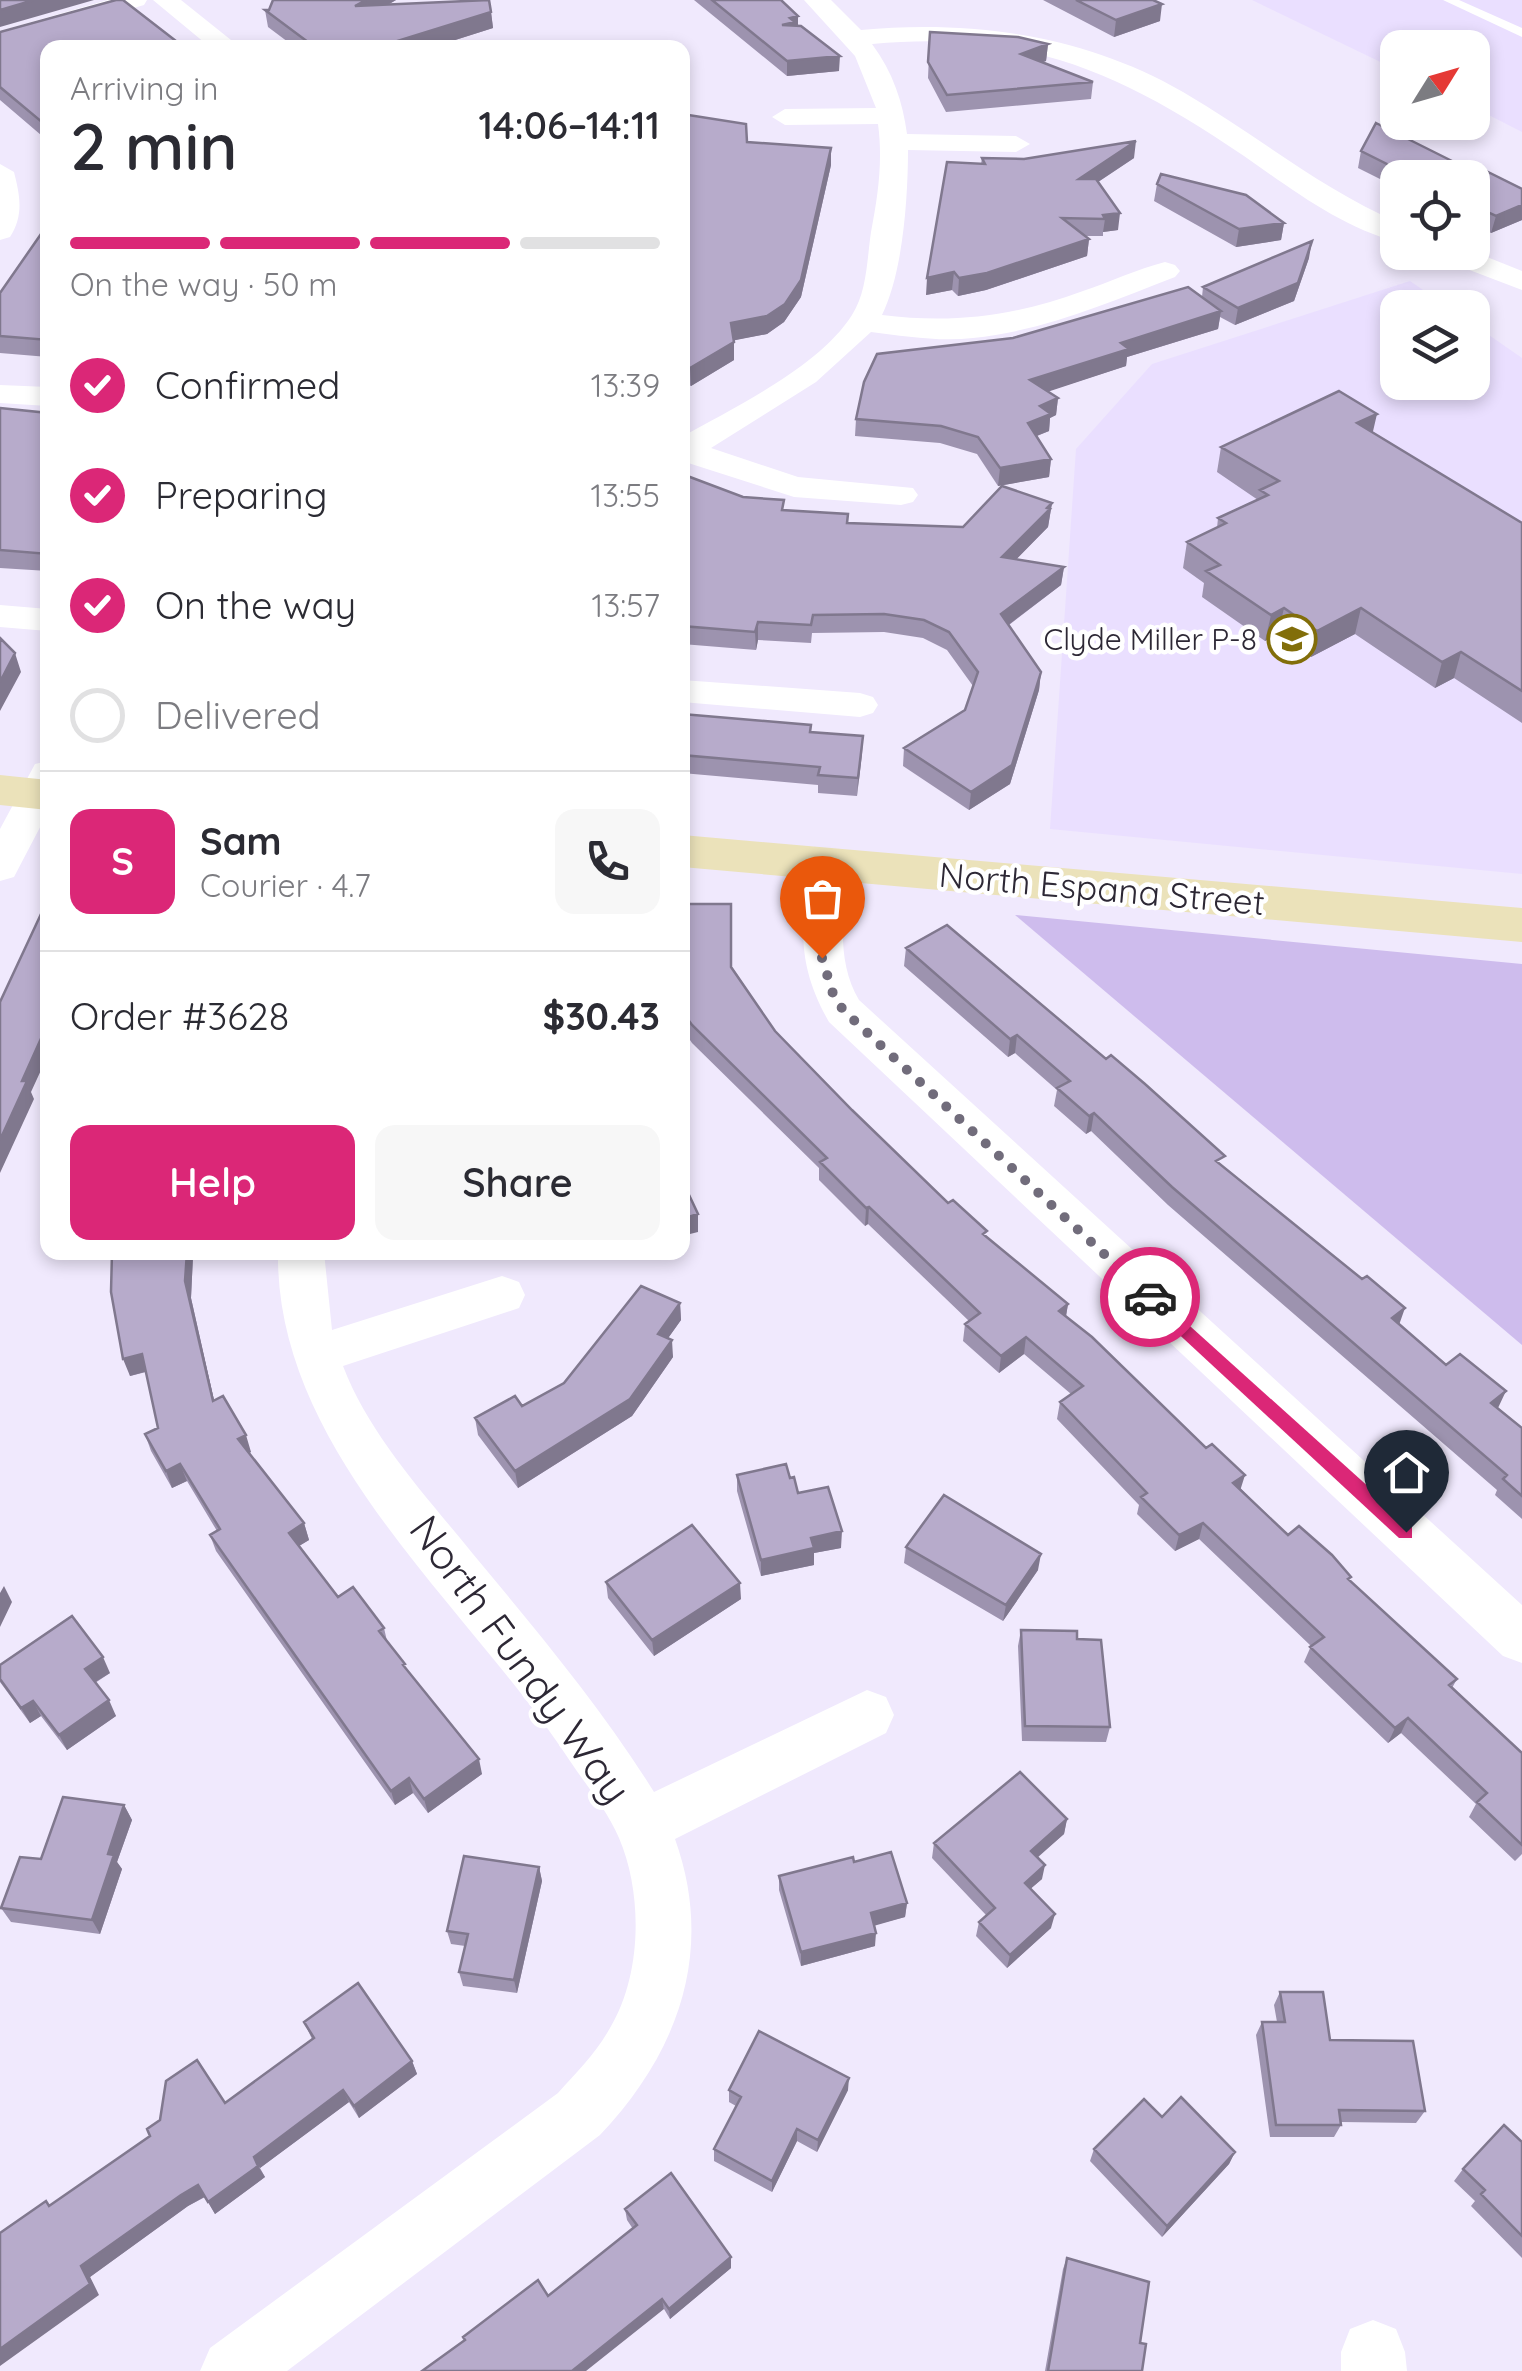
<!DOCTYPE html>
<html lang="en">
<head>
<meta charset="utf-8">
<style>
  :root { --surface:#fff; --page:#f7f7f7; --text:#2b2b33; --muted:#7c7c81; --line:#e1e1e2; --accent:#db2777 }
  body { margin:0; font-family:Quicksand,sans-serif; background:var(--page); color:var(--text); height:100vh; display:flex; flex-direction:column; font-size:38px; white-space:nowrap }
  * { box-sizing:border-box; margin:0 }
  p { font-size:32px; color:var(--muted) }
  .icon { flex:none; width:55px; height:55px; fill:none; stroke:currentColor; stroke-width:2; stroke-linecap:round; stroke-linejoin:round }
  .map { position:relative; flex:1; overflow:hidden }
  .drawer { position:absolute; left:40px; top:40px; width:650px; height:1220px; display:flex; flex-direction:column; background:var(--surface); border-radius:20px; box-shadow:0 5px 15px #0003 }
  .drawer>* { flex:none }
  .needle { width:65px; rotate:53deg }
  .controls { position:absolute; left:1380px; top:30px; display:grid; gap:20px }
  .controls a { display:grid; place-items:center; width:110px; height:110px; border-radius:20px; background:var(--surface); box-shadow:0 5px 15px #0003; font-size:50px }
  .pin { position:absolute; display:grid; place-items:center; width:85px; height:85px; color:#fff; margin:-102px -42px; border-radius:50% 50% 50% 0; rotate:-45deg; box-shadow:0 0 10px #0007 }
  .pin .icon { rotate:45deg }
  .courier { position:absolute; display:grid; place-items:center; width:100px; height:100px; margin:-50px; border:8px solid #db2777; border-radius:50%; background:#fff; color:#222; box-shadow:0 2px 12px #0007 }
  .headline em { font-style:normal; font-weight:600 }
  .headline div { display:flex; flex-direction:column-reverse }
  .headline { display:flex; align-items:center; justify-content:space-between; height:170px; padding:0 30px }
  h1 { font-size:65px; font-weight:600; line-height:75px }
  .bar { display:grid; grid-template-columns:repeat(4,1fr); gap:15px 10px; align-content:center; height:120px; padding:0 30px }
  .bar i { height:12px; border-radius:8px; background:var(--line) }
  .bar .on { background:var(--accent) }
  .bar p { grid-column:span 4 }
  .line { display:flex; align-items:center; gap:25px; padding:0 30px; border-top:2px solid var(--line) }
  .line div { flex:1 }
  .round { display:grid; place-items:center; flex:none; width:105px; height:105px; border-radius:20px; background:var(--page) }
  ol { padding:0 30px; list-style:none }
  li { display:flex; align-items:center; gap:30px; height:110px }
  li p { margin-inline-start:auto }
  li .icon { padding:10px; border-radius:50%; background:var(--accent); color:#fff; stroke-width:4 }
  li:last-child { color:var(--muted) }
  li i { width:55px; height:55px; border:5px solid var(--line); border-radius:50% }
  .button { display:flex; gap:20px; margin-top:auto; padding:20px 30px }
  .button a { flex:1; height:115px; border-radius:20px; background:var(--accent); color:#fff; font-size:40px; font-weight:600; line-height:115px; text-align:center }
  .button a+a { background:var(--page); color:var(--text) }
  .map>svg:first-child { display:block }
  .built { fill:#eadfff }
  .green { fill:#cebced }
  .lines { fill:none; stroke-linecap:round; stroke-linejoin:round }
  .lane { fill:#fff; fill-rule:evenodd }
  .street { fill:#fff; fill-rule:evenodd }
  .secondary { fill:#ebe2ba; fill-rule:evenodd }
  .wall { fill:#9d93af }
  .shaded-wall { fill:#80788e }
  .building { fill:#b7abcb; stroke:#80788e; stroke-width:2.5 }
  .route { fill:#db2777 }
  .done { stroke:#716c7b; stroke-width:10; stroke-dasharray:0 18 }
  .labels { text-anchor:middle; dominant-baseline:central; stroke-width:9; stroke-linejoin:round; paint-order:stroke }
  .far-poi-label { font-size:30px; fill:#2d2835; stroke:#fff; text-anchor:end }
  .street-label { font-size:35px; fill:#2d2835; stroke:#fff }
  .near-street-label { font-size:42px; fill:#2d2835; stroke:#fff }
</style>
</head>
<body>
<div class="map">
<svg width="1522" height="2371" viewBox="0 0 1522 2371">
  <rect width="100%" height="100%" fill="#f0e9fd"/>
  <path class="built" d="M1252 0H1522V132L1473 107 1472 48H1398L1397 70Z
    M1410 281 1448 307 1398 308V382H1472L1473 324 1522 358V874L1050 829 1076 449 1152 364Z"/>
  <path class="green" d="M1015 915 1522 964V1345Z"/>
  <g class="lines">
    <path class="lane" d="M1443 0H1459L1522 28V37Z"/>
    <path class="street" d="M108 0H147L144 5 0 47V31Z
      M153 0H181L241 48H211Z
      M804 0H831L861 30C973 20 1084 35 1183 92 1256 134 1320 189 1398 222V242C1342 228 1290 188 1244 156 1119 71 1026 30 872 44 893 72 903 103 907 134L1016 136 1030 144 1016 152 908 150C908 198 903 272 882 315 954 324 1015 316 1083 291 1110 282 1137 269 1165 262L1175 265 1180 271 1175 277C1110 302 1043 331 973 338 939 342 904 336 871 332L816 382 711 448 798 477 913 488 918 495 913 502 901 505 794 497 682 461V437C735 407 819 367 852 315 867 292 867 259 871 232 878 196 883 161 878 124L785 125 772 117 785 109 876 108 855 56Z
      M0 164 14 172C20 196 24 215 10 237L0 240Z
      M1472 251 1522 271V290L1438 258 1434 252Z
      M0 385 48 387V406L0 403Z
      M0 605 48 609V631L0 627Z
      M682 680 860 693 873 697 878 705 873 713 860 717 682 702Z
      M48 761V812L14 877 0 881V829L35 764Z
      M830 852 844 856 850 865C843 910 835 959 859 1000L1522 1605V1663L1503 1656 829 1022C797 966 800 927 810 865L816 856Z
      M278 1252H324L332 1330 502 1276 519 1282 525 1295 519 1308 343 1366C369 1435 427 1497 473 1554 537 1631 601 1707 654 1792L867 1690 886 1697 894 1715 886 1733 675 1839C715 1950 679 2052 600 2135L287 2371H200L210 2348 558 2093C577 2072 596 2053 610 2028 642 1975 643 1894 619 1838 607 1810 586 1785 570 1761 468 1605 275 1452 278 1252Z
      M1373 2320 1396 2329 1405 2352 1407 2371H1341V2352L1350 2329Z"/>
    <path class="secondary" d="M0 775 48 780V810L0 805Z
      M682 835 1522 908V942L682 867Z"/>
  </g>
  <path class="wall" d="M396 0 388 5 491 12 493 28 430 48H296L268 27 265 10Z
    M694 0H781L798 26 839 71 787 76Z
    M1043 0H1153L1160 21 1114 37Z
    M0 32 48 48V141L0 100Z
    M930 32 1048 44 1046 61 1042 62 1093 82 1091 99 946 112 928 78Z
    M682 114 747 142 831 165 801 297 784 322 767 334 734 340V360L691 386 682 382Z
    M1361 151 1466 168 1522 189V220L1491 233 1472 224V178H1398V188L1358 168Z
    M982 158H1134L1098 182 1118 230 1103 232V236H1085L1089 239 1087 256 986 290 958 296 952 290 926 295 981 164Z
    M1157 184 1284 223 1281 240 1236 247 1154 201Z
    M48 220V357L0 353V293L41 234Z
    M1309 258 1294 301 1235 325 1220 317 1218 329 1127 357 1126 366 1048 391 1058 398 1056 415 1050 418 1049 431 1037 436 1051 459 1049 477 998 486 977 454 940 443 855 436 856 419 1013 338 1202 297 1203 287Z
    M0 408 48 413V571L0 568Z
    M1372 432 1522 523V723L1454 678 1435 688 1355 634 1311 657 1278 634 1265 641 1202 597 1204 583 1183 568 1187 542 1217 528 1218 518 1258 500 1217 472 1221 447Z
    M682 474 743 497 784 510 848 514V523L963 527 1052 503 1048 527 1016 559 1064 567 1061 585 1009 625 1041 672 1039 690 1010 784 969 810 903 766 904 748 965 710 973 686 947 650 923 638 884 632 812 633 811 643 758 640 756 650 682 644Z
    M682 714 811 725V732L863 736 857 796 818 793V785L682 773Z
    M682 904 732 967 775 1031 852 1110 948 1203 986 1237 1068 1304 1066 1316 1288 1535 1350 1580 1457 1679 1452 1688 1522 1753V1854L1515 1861 1469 1817 1476 1804 1401 1733 1388 1743 1304 1662 1311 1646 1199 1539 1175 1551 1137 1514 1139 1505 1057 1419 1060 1402 1071 1394 1024 1354 999 1373 963 1341 965 1324 969 1321 868 1224 865 1226 819 1180V1168L692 1043 682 1028Z
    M906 948 1222 1166 1399 1324 1522 1428V1519L1495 1495 1497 1490 1168 1205 1091 1131 1086 1134 1054 1106 1057 1090 1015 1053 1008 1057 904 966Z
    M112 1252H198V1255L193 1256 191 1298 214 1400 251 1452 249 1453 304 1523 309 1540 299 1546 338 1597 384 1628 387 1641 407 1671 482 1774 428 1813 413 1793 395 1805 216 1551 210 1535 217 1531 187 1481 172 1488 151 1451 145 1434 158 1428 146 1372 130 1376Z
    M680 1303 681 1320 668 1338 673 1357 632 1416 518 1488 478 1435 475 1418 522 1406 564 1383Z
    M737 1475 798 1493 841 1548 814 1553V1565L761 1576 737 1491Z
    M906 1547 1038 1570 1003 1621 904 1563Z
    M606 1582 741 1599 654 1656 608 1598Z
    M1021 1630 1077 1639 1110 1727 1106 1742 1022 1741 1018 1646Z
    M0 1665 110 1673 95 1683 116 1716 67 1750 41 1716 30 1723 0 1682Z
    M124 1805 132 1820 117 1862 122 1869 100 1934 11 1922 1 1908 41 1859Z
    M1067 1819 1064 1834 1037 1857 1042 1879 1030 1889 1051 1928 1007 1968 976 1936 979 1922 986 1915 932 1858 934 1843Z
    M854 1862 907 1903 905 1917 874 1925 875 1946 801 1966 779 1890V1876Z
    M539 1867 542 1881 517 1993 463 1986 459 1972 465 1946 451 1944 447 1931Z
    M1280 1992 1330 2040 1425 2111 1416 2123 1341 2122V2125L1334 2137H1270L1256 2035 1262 2022H1277L1274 2005Z
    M304 2022 412 2061 417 2074 359 2118 349 2102 260 2168 265 2177 215 2214 205 2197 188 2206 90 2277 99 2295 50 2206 225 2103 312 2039Z
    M729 2090H848L817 2152 797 2141 772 2192 714 2161V2149L736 2106 729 2102Z
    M1162 2117 1235 2152 1229 2164 1162 2237 1090 2161 1094 2149Z
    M1522 2142V2258L1471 2206 1475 2201 1454 2181 1463 2169Z
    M625 2209 731 2268 670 2319 664 2309 633 2229 627 2220Z
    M1067 2258 1140 2343 1142 2371H1045L1063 2269Z"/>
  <path class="shaded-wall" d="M34 0H94L0 27V10Z
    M366 0H396L357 22 355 6Z
    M1162 4 1160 21 1114 37 1116 20Z
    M491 12 493 28 430 48H375Z
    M798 16V31L782 25 790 18Z
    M1048 44 1046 61 1020 70 1021 54Z
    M840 56 839 71 787 76V61Z
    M1136 141 1134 158 1077 196 1079 179Z
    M831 148V165L801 297 784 322 767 334 731 341V323Z
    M1522 205V220L1491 233 1496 216Z
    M1120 213 1118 230 1103 232 1105 219 1103 215Z
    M1284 223 1281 240 1236 247 1239 229Z
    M1089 239 1087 256 986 290 958 296 959 278Z
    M1312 241 1309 258 1294 301 1235 325 1238 308Z
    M954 272 952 290 926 295 927 278Z
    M1221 311 1218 329 1127 357 1126 366 1029 398 1030 380 1121 343Z
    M734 342V360L691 386 690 368Z
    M1058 398 1056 415 1050 418 1049 431 1026 440 1028 423 1040 406Z
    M1377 414 1371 440 1357 423Z
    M1051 459 1049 477 998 486 1000 468Z
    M1052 503 1048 527 1001 575 1002 557Z
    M1064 567 1061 585 999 632 1001 614Z
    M1284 608 1278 634 1265 641 1271 615Z
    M1361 608 1355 634 1311 657 1317 631Z
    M758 622V640L756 650 755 632Z
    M1461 652 1454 678 1435 688 1442 662Z
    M15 653 21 672 0 711V682Z
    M1041 672 1039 690 1010 784 969 810 971 792Z
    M863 736 862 754 857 796 858 778Z
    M48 1023V1055L31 1092 34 1099 0 1173V1139L22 1081Z
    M1017 1035 1015 1053 1008 1057 1010 1039Z
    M1094 1113 1091 1131 1086 1134 1089 1116Z
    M869 1207 868 1224 865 1226 866 1208Z
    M698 1214V1232L682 1236V1219Z
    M187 1252H198V1255L193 1256 191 1298 218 1418 213 1401 185 1281Z
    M680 1303 681 1320 659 1351 658 1334Z
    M1068 1304 1065 1322 1059 1311Z
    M1405 1308 1399 1325 1392 1318Z
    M1026 1337 1024 1354 999 1373 1001 1356Z
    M672 1340 673 1357 632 1416 518 1488 515 1471Z
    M142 1354 148 1371 130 1376 123 1359Z
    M1506 1391 1498 1408 1491 1403Z
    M246 1435 251 1452 243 1456 238 1439Z
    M180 1464 187 1481 172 1488 166 1471Z
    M1245 1475 1240 1491 1233 1483Z
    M304 1523 309 1540 294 1549 289 1533Z
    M1203 1523 1199 1539 1175 1551 1179 1535Z
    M842 1531 841 1548 814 1553V1565L761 1576V1560L811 1538Z
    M1041 1554 1038 1570 1003 1621 1006 1605Z
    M740 1583 741 1599 654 1656 652 1640Z
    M4 1586 12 1602 0 1627V1593Z
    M103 1657 110 1673 92 1684 85 1669Z
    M109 1700 116 1716 67 1750 59 1735Z
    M33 1701 41 1716 30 1723 21 1708Z
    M1408 1718 1401 1733 1388 1743 1395 1728Z
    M479 1759 482 1774 428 1813 424 1799Z
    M409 1778 413 1793 395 1805 391 1791Z
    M124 1805 132 1820 117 1862 122 1869 100 1934 92 1920 108 1854Z
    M1067 1819 1064 1834 1028 1866 1031 1851Z
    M1045 1865 1042 1879 1021 1897 1025 1883Z
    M539 1867 542 1881 517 1993 514 1980Z
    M907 1903 905 1917 870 1927 871 1913Z
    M1055 1914 1051 1928 1007 1968 1010 1955Z
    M876 1933 875 1946 801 1966V1952Z
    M412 2061 417 2074 359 2118 354 2106Z
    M849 2078 848 2090 817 2152 818 2140Z
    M343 2090 349 2102 260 2168 254 2157Z
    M797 2129V2141L772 2192V2181Z
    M1235 2152 1229 2164 1162 2237 1167 2226Z
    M258 2166 265 2177 215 2214 208 2202Z
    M198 2185 206 2196 188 2206 90 2277 99 2295 0 2366V2349L81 2266 181 2195Z
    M731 2257V2268L670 2319 669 2309Z
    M662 2299 664 2309 586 2371H572Z"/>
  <path class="building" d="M0 0H34L0 10Z
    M116 0H123L185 48H48V130L42 122 0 87V32Z
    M273 0H366L355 6 489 0 491 12 375 48H316L265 10H269Z
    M712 0H781L798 16 790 18 795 22 782 25 801 26 840 56 787 61Z
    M1076 0H1153L1162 4 1116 20Z
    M930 32 1018 37 1048 44 1021 54 1093 82 947 95 928 62Z
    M682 114 746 124 747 142 831 148 801 280 785 304 767 316 731 323 734 342 690 368 682 365Z
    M1376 123 1466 168 1474 165 1522 189V205L1496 216 1472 205V178H1415L1361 151Z
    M1136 141 1079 179H1096L1120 213 1103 215 1105 219 1062 218 1089 239 987 273 959 278 954 272 927 278 947 162 985 164 982 158 1024 159Z
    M1161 174 1246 195 1284 223 1239 229 1157 184Z
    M48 220V340L0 336V293L41 234Z
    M1312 241 1298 283 1238 308 1203 287Z
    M1188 287 1221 311 1121 343 1129 349 1030 380 1058 398 1040 406 1051 414 1028 423 1051 459 1000 468 978 437 941 426 856 419 864 382 877 354 1013 338Z
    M1339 391 1377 414 1357 423 1522 523V691L1461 652 1442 662 1361 608 1317 631 1284 608 1271 615 1206 571 1220 565 1187 542 1226 523 1218 518 1268 495 1260 490 1279 481 1221 447Z
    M0 408 48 413V554L0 550Z
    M682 474 743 497 784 500 782 510 848 514 847 523 963 527 1002 486 1052 503 1047 508 1050 509 1002 557 1064 567 1001 614 1041 672 1012 765 971 792 904 748 965 710 978 672 949 632 924 620 884 614 813 615 811 625 758 622 755 632 682 626Z
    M0 638 15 653 0 682Z
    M682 714 811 725 810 732 863 736 858 778 818 775 820 767 682 755Z
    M48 899V1023L22 1081H27L0 1140V1002Z
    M682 904H731V967L775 1031 852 1110 948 1203 953 1200 987 1231 983 1234 1068 1304 1059 1311 1092 1337 1206 1448 1212 1444 1245 1475 1233 1483 1288 1535 1299 1526 1332 1555 1351 1577 1348 1579 1457 1679 1449 1685 1522 1753V1845L1477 1802 1487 1793 1408 1718 1395 1728 1310 1647 1324 1637 1203 1523 1179 1535 1141 1497 1147 1493 1060 1402 1083 1386 1026 1337 1001 1356 965 1324 980 1313 869 1207 866 1208 820 1162 827 1158 692 1025 682 1011Z
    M947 925 1106 1059 1111 1055 1145 1084 1225 1156 1216 1161 1362 1279 1367 1276 1405 1308 1392 1318 1446 1365 1460 1354 1506 1391 1491 1403 1522 1428V1496L1503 1479 1507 1475 1172 1187 1094 1113 1089 1116 1057 1088 1070 1081 1017 1035 1010 1039 906 948Z
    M682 1180 698 1214 682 1219Z
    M112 1252H187L185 1281 213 1401 223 1396 246 1435 238 1439 304 1523 289 1533 338 1597 353 1587 384 1628 379 1631 405 1664 403 1665 479 1759 424 1799 409 1778 391 1791 210 1535 220 1529 180 1464 166 1471 145 1434 158 1428 142 1354 123 1359 111 1292Z
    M641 1286 680 1303 658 1334 672 1340 630 1399 515 1471 475 1418 515 1396 522 1406 564 1383Z
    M786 1464 790 1478 794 1477 798 1493 828 1487 842 1531 811 1538 814 1548 761 1560 737 1475Z
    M944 1495 1041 1554 1006 1605 906 1547Z
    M692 1525 740 1583 652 1640 606 1582Z
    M72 1616 103 1657 85 1669 109 1700 59 1735 33 1701 21 1708 0 1679V1665Z
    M1021 1630 1077 1631V1639L1101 1640 1110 1727 1025 1726Z
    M1020 1772 1067 1819 1031 1851 1045 1865 1025 1883 1055 1914 1010 1955 979 1922 995 1908 934 1843Z
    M63 1797 124 1805 108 1854 114 1855 92 1920 1 1908 20 1857 41 1859Z
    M891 1852 907 1903 871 1913 876 1933 801 1952 779 1876 853 1857 854 1862Z
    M464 1856 539 1867 514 1980 459 1972 468 1934 447 1931Z
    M358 1983 412 2061 354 2106 343 2090 254 2157 258 2166 208 2202 198 2185 181 2195 81 2266 90 2284 0 2349V2233L46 2201 49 2206 150 2136 147 2129 160 2120 166 2081 197 2060 225 2103 314 2038 304 2022Z
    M1280 1992H1323L1330 2040 1413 2041 1425 2111 1339 2110 1341 2125H1276L1262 2022H1285Z
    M759 2031 849 2078 818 2140 797 2129 772 2181 714 2149 741 2097 729 2090Z
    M1181 2097 1235 2152 1167 2226 1094 2149 1144 2099 1162 2117Z
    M1504 2125 1522 2142V2236L1481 2194 1485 2190 1463 2169Z
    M671 2173 731 2257 669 2309 662 2299 572 2371H422L465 2340 463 2337 538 2280 548 2296 637 2225 625 2209Z
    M1067 2258 1149 2282 1140 2343 1146 2344 1142 2371H1048Z"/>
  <path class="route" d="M1150 1290 1412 1526V1538H1399L1144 1302 1142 1297Z"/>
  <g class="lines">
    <path class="done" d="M822 958 834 997 844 1011 1150 1297"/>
  </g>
  <defs>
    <g id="school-ring" transform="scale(2.5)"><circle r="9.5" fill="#fff" stroke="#826e0a" stroke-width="1.5"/><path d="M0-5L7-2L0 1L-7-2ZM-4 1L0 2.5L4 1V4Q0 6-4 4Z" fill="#826e0a"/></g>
  </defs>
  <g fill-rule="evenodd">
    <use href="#school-ring" x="1292" y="639"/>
  </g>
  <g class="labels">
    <g class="far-poi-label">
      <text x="1257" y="639">Clyde Miller P-8</text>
    </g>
    <g class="street-label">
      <text transform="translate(1102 888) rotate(5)">North Espana Street</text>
    </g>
    <g class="near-street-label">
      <text transform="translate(521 1659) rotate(54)">North Fundy Way</text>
    </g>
  </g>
</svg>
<div class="controls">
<a><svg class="needle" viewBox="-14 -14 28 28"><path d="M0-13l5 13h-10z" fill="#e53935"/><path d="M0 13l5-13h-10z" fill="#7c7c81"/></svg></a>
<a><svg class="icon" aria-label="locate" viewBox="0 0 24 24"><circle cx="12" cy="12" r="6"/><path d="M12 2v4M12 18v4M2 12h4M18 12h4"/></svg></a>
<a><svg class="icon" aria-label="layers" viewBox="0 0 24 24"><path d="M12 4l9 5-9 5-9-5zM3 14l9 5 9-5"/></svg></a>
</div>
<div class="pin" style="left:822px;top:958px;background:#ea580c"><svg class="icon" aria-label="bag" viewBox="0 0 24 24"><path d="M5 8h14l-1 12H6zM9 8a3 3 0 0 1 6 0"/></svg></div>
<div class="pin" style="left:1406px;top:1532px;background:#1f2937"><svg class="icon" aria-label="home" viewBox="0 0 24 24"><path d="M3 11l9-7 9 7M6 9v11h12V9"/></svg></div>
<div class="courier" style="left:1150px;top:1297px"><svg class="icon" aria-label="car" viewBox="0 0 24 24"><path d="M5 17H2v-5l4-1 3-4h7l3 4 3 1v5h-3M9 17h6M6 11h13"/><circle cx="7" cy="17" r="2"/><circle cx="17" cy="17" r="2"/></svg></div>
<section class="drawer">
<div class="headline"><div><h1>2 min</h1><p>Arriving in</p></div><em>14:06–14:11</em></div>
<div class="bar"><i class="on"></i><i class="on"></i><i class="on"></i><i></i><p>On the way · 50 m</p></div>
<ol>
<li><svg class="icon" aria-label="check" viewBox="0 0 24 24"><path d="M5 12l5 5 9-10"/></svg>Confirmed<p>13:39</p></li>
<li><svg class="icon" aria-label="check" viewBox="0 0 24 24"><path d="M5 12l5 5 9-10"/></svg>Preparing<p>13:55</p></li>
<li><svg class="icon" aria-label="check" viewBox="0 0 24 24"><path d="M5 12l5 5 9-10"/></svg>On the way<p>13:57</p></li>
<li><i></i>Delivered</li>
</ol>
<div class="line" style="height:180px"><b class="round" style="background:var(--accent);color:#fff">S</b><div><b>Sam</b><p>Courier · 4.7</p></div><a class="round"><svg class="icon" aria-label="phone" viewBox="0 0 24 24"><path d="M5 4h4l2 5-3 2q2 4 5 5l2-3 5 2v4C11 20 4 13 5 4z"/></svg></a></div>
<div class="line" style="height:130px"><div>Order #3628</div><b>$30.43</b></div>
<div class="button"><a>Help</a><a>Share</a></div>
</section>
</div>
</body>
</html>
